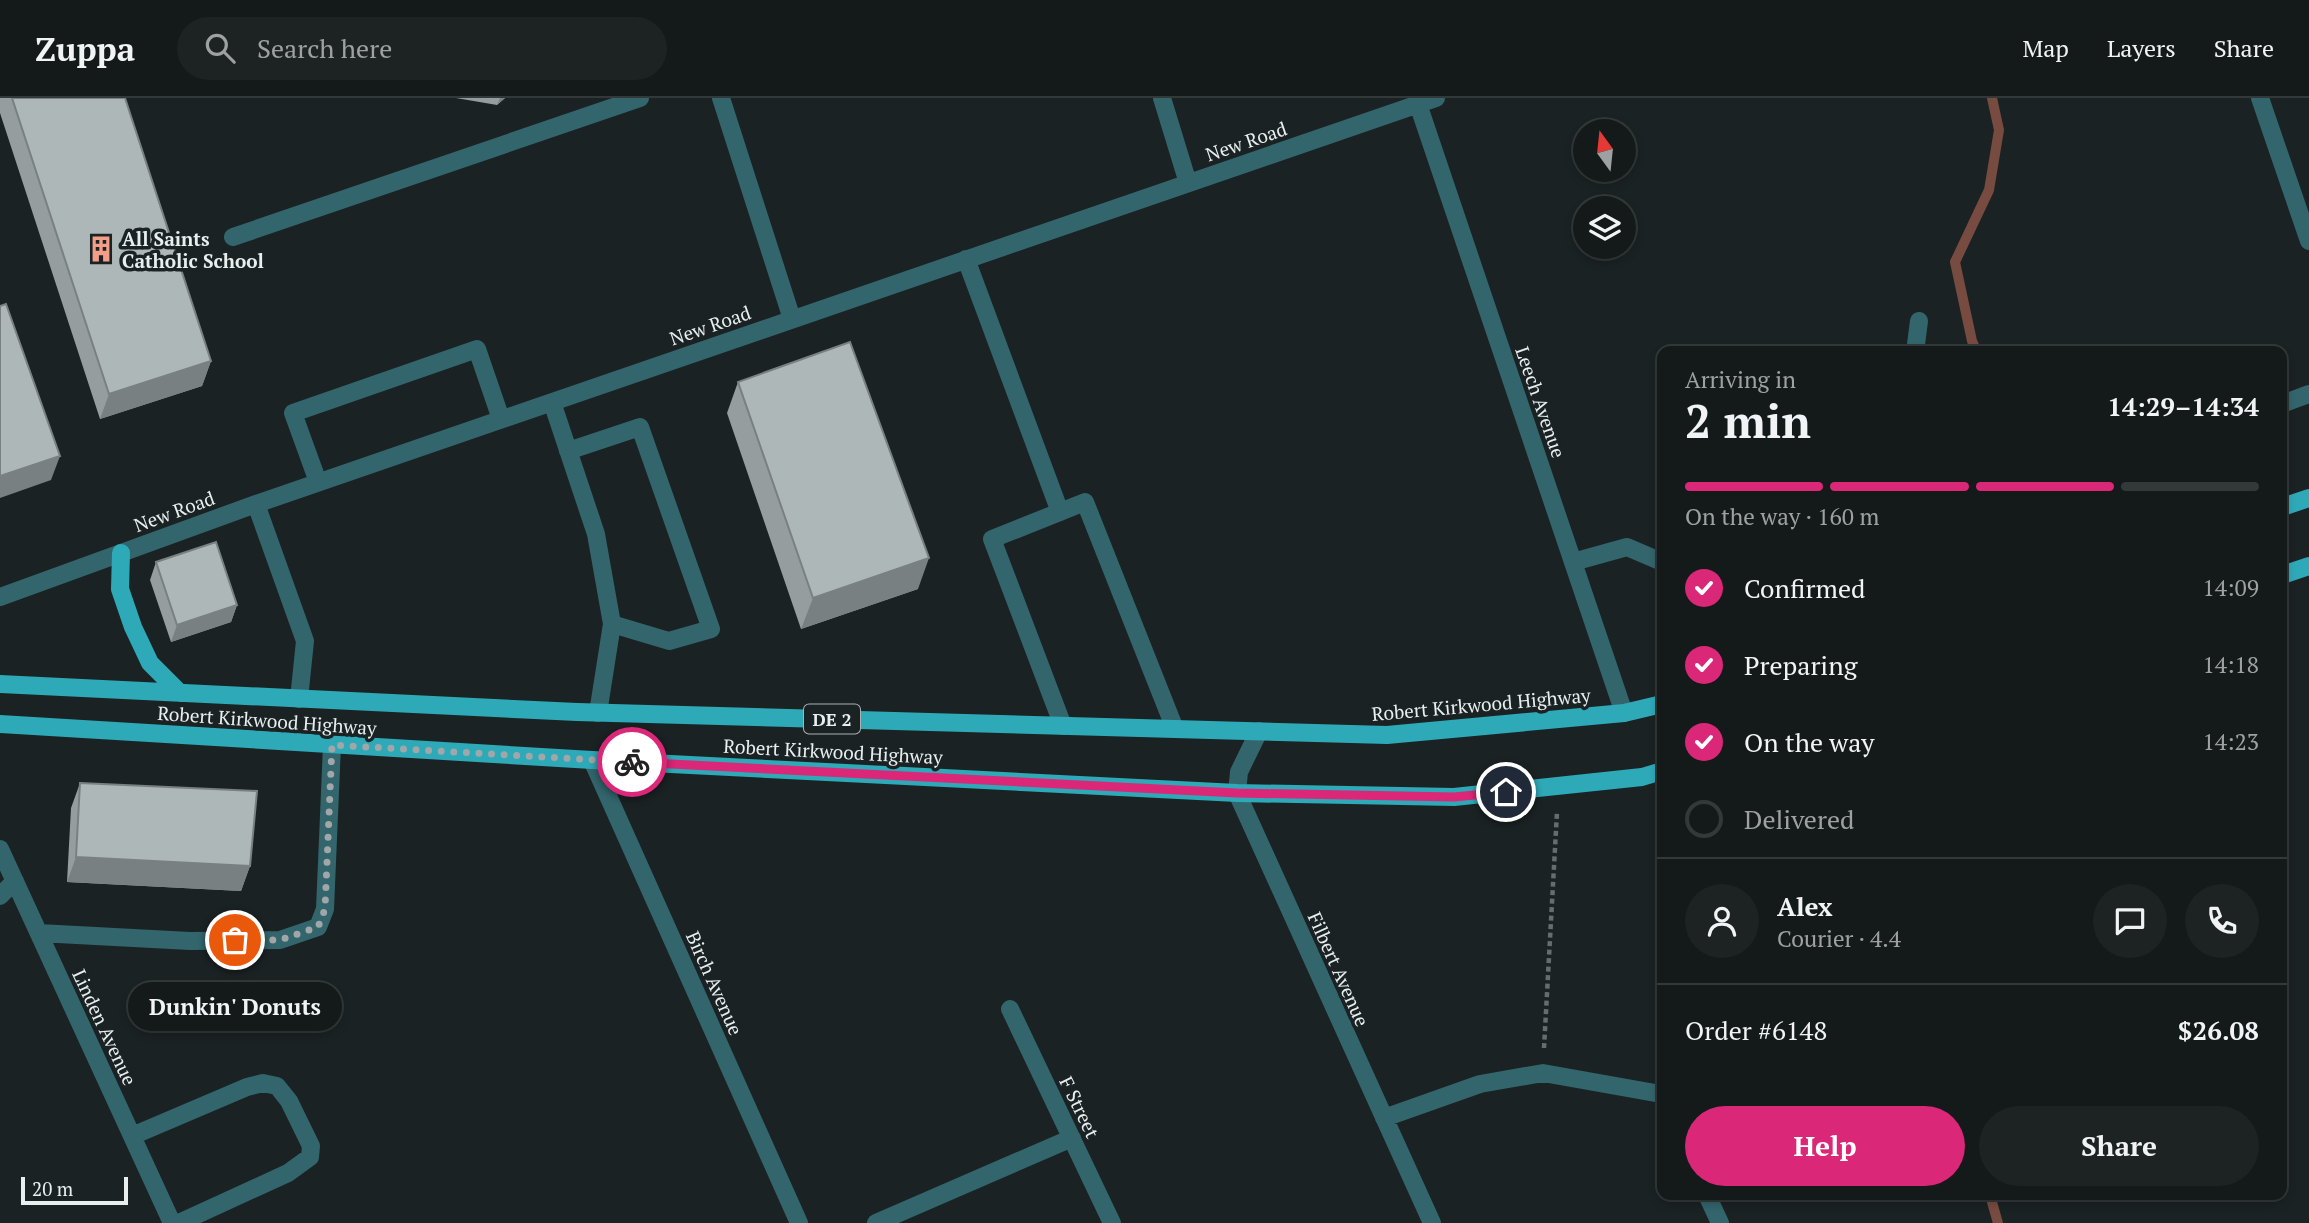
<!DOCTYPE html>
<html lang="en">
<head>
<meta charset="utf-8">
<style>
  :root { --surface:#141a1a; --page:#1d2323; --text:#f1f3f6; --muted:#9da1a2; --line:#333839; --accent:#db2777 }
  body { margin:0; font-family:"PT Serif",serif; background:var(--page); color:var(--text); height:100vh; display:flex; flex-direction:column; font-size:26px; white-space:nowrap }
  * { box-sizing:border-box; margin:0 }
  p { font-size:23px; color:var(--muted) }
  .icon { flex:none; width:38px; height:38px; fill:none; stroke:currentColor; stroke-width:2; stroke-linecap:round; stroke-linejoin:round }
  .map { position:relative; flex:1; overflow:hidden }
  .drawer { position:absolute; left:1657px; top:248px; width:630px; height:854px; display:flex; flex-direction:column; background:var(--surface); border-radius:14px; box-shadow:0 4px 10px #0003,0 0 0 2px var(--line) }
  .drawer>* { flex:none }
  .needle { width:46px; rotate:345deg }
  .controls { position:absolute; left:1573px; top:21px; display:grid; gap:14px }
  .controls a { display:grid; place-items:center; width:63px; height:63px; border-radius:50%; background:var(--surface); box-shadow:0 4px 10px #0003,0 0 0 2px var(--line); font-size:35px }
  .scale { position:absolute; left:21px; bottom:18px; width:107px; box-sizing:border-box; padding-left:7px; border:4px solid #e9eeef; border-top:0; font-size:19px; line-height:24px; white-space:nowrap; color:#e9eeef; -webkit-text-stroke:5px #1b2223; paint-order:stroke }
  .pin { position:absolute; display:grid; place-items:center; width:60px; height:60px; color:#fff; margin:-30px; border:4px solid #fff; border-radius:50%; box-shadow:0 2px 7px #0007 }
  .courier { position:absolute; display:grid; place-items:center; width:70px; height:70px; margin:-35px; border:5px solid #db2777; border-radius:50%; background:#fff; color:#222; box-shadow:0 2px 9px #0007 }
  .bubble { position:absolute; height:49px; border-radius:24px; background:var(--surface); box-shadow:0 4px 10px #0003,0 0 0 2px var(--line); font-size:23px; font-weight:600; line-height:49px; text-align:center }
  .overview em { font-style:normal; font-weight:600 }
  .overview div { display:flex; flex-direction:column-reverse }
  .overview { display:flex; align-items:center; justify-content:space-between; height:119px; padding:0 28px }
  h1 { font-size:46px; font-weight:600; line-height:52px }
  .bar { display:grid; grid-template-columns:repeat(4,1fr); gap:10px 7px; align-content:center; height:84px; padding:0 28px }
  .bar i { height:9px; border-radius:5px; background:var(--line) }
  .bar .active { background:var(--accent) }
  .bar p { grid-column:span 4 }
  .line { display:flex; align-items:center; gap:18px; padding:0 28px; border-top:2px solid var(--line) }
  .line div { flex:1 }
  .round { display:grid; place-items:center; flex:none; width:74px; height:74px; border-radius:37px; background:var(--page) }
  ol { padding:0 28px; list-style:none }
  li { display:flex; align-items:center; gap:21px; height:77px }
  li p { margin-inline-start:auto }
  li .icon { padding:7px; border-radius:50%; background:var(--accent); color:#fff; stroke-width:4 }
  li:last-child { color:var(--muted) }
  li i { width:38px; height:38px; border:4px solid var(--line); border-radius:50% }
  .primary-button { display:flex; gap:14px; margin-top:auto; padding:14px 28px }
  .primary-button a { flex:1; height:80px; border-radius:42px; background:var(--accent); color:#fff; font-size:28px; font-weight:600; line-height:80px; text-align:center }
  .primary-button a+a { background:var(--page); color:var(--text) }
  header { display:flex; align-items:center; gap:42px; box-sizing:border-box; height:98px; padding:0 35px; background:var(--surface); border-bottom:2px solid var(--line) }
  header strong { font-size:33px }
  nav { display:flex; gap:38px; margin-inline-start:auto; font-size:24px }
  .search { width:490px; height:63px; background:var(--page); display:flex; align-items:center; gap:18px; box-sizing:border-box; padding:0 24px; border-radius:38px; color:var(--muted); font-size:26px }
  .map>svg:first-child { display:block }
  .lines { fill:none; stroke-linecap:round; stroke-linejoin:round }
  .stream { stroke:#784b41; stroke-width:10 }
  .path { stroke:#666d6e; stroke-width:4.5; stroke-dasharray:5 3.5; stroke-linecap:butt }
  .minor { stroke:#32656c; stroke-width:18 }
  .major { stroke:#2ea9b8; stroke-width:18 }
  .wall { fill:#959d9e }
  .shaded-wall { fill:#798081 }
  .building { fill:#adb7b8; stroke:#798081; stroke-width:2 }
  .done { stroke:#a1a7a8; stroke-width:7; stroke-dasharray:0 12.6 }
  .route { stroke:#db2777; stroke-width:9 }
  .labels { text-anchor:middle; dominant-baseline:central; stroke-width:7; stroke-linejoin:round; paint-order:stroke }
  .shield { fill:#1b2223; stroke:#abb1b2; stroke-width:2 }
  .shield-label { font-size:18px; font-weight:bold; fill:#e9eeef }
  .street-label { font-size:19px; fill:#e9eeef; stroke:#1b2223 }
  .poi-label { font-size:19px; font-weight:bold; fill:#e9eeef; stroke:#1b2223; text-anchor:start }
</style>
</head>
<body>
<header>
<strong>Zuppa</strong>
<div class="search"><svg class="icon" aria-label="search" viewBox="0 0 24 24"><circle cx="10" cy="10" r="6"/><path d="M15 15l6 6"/></svg>Search here</div>
<nav><a>Map</a><a>Layers</a><a>Share</a></nav>
</header>
<div class="map">
<svg width="2309" height="1125" viewBox="0 0 2309 1125">
  <rect width="100%" height="100%" fill="#1b2223"/>
  <g class="lines">
    <path class="stream" d="M1977 254 1972 243 1955 164 1989 92 1999 32 1992 0
      M1990 1097 1998 1125"/>
    <path class="path" d="M1544 950 1557 714"/>
    <path class="minor" d="M721 0 792 221
      M1162 0 1188 85
      M2260 0 2309 143
      M1418 6 1624 615
      M233 139 640 0
      M966 161 1060 414
      M1915 254 1919 223
      M552 304 596 436 612 526 598 615
      M2282 306 2309 296
      M568 353 640 329 711 531 669 543 612 526
      M318 384 293 315 477 251 501 321
      M256 406 305 543 299 601
      M1573 464 1627 449 1662 464
      M0 499 256 406 1436 0
      M1063 628 992 441 1085 404 1175 631
      M1259 633 1239 674 1237 695 1432 1125
      M592 662 799 1125
      M0 751 172 1125
      M0 798 15 783
      M39 835 190 843 280 842 318 829 325 811 332 647
      M1010 911 1112 1125
      M1384 1020 1480 986 1543 975 1661 996 1662 998
      M132 1038 247 989 263 985 277 988 289 1003 311 1048 310 1059 288 1075 179 1125
      M1707 1097 1720 1125
      M876 1125 1072 1040"/>
    <path class="major" d="M2282 409 2309 400
      M121 455 120 491 133 529 150 565 180 595
      M2282 477 2309 468
      M0 586 577 614 1387 637 1624 615 1662 606
      M0 626 592 662 1237 695 1454 699 1642 679 1662 673"/>
  </g>
  <path class="wall" d="M0 0H125L211 263 202 288 100 321 0 15Z
    M456 0H505L497 7Z
    M738 284 918 491 801 531 727 315Z
    M156 464 237 507 231 524 171 544 150 482Z
    M80 685 250 768 241 793 67 784 71 710Z"/>
  <path class="shaded-wall" d="M500 0H505L497 7Z
    M211 263 202 288 100 321 109 296Z
    M60 358 51 382 0 400V378Z
    M929 460 918 491 801 531 813 500Z
    M237 507 231 524 171 544 177 527Z
    M76 759 250 768 241 793 67 784Z"/>
  <path class="building" d="M12 0H125L211 263 109 296Z
    M6 206 60 358 0 378V208Z
    M850 244 929 460 813 500 738 284Z
    M216 444 237 507 177 527 156 464Z
    M80 685 257 693 250 768 76 759Z"/>
  <g class="lines">
    <path class="done" d="M235 842H280L318 829 325 811 332 647 632 664"/>
    <path class="route" d="M632 664 1237 695 1454 699 1506 694"/>
  </g>
  <defs>
    <g id="building-bare" transform="scale(2.1)"><path d="M-4-6H4V6H1V3H-1V6H-4ZM-2.5-4.3h1.7v1.8h-1.7ZM.8-4.3h1.7v1.8H.8ZM-2.5-1h1.7V.8h-1.7ZM.8-1h1.7V.8H.8Z" fill="#f49e89" stroke="#1b2223" stroke-width="2.5" paint-order="stroke"/></g>
  </defs>
  <g fill-rule="evenodd">
    <use href="#building-bare" x="101" y="151"/>
  </g>
  <g class="labels">
    <rect class="shield" x="804" y="606.5" width="56" height="29" rx="5"/>
    <g class="shield-label">
      <text x="832" y="621">DE 2</text>
    </g>
    <g class="street-label">
      <text transform="translate(1246 43) rotate(-19)">New Road</text>
      <text transform="translate(710 227) rotate(-19)">New Road</text>
      <text transform="translate(1541 304) rotate(71)">Leech Avenue</text>
      <text transform="translate(174 413) rotate(-20)">New Road</text>
      <text transform="translate(1481 606) rotate(-5)">Robert Kirkwood Highway</text>
      <text transform="translate(267 622) rotate(4)">Robert Kirkwood Highway</text>
      <text transform="translate(833 653) rotate(3)">Robert Kirkwood Highway</text>
      <text transform="translate(1339 871) rotate(66)">Filbert Avenue</text>
      <text transform="translate(715 885) rotate(66)">Birch Avenue</text>
      <text transform="translate(105 929) rotate(65)">Linden Avenue</text>
      <text transform="translate(1080 1009) rotate(64)">F Street</text>
    </g>
    <g class="poi-label">
      <text x="122" y="140">All Saints<tspan x="122" dy="22">Catholic School</tspan></text>
    </g>
  </g>
</svg>
<div class="controls">
<a><svg class="needle" viewBox="-14 -14 28 28"><path d="M0-13l5 13h-10z" fill="#e53935"/><path d="M0 13l5-13h-10z" fill="#9da1a2"/></svg></a>
<a><svg class="icon" aria-label="layers" viewBox="0 0 24 24"><path d="M12 4l9 5-9 5-9-5zM3 14l9 5 9-5"/></svg></a>
</div>
<div class="scale">20 m</div>
<div class="pin" style="left:235px;top:842px;background:#ea580c"><svg class="icon" aria-label="bag" viewBox="0 0 24 24"><path d="M5 8h14l-1 12H6zM9 8a3 3 0 0 1 6 0"/></svg></div>
<div class="pin" style="left:1506px;top:694px;background:#1f2937"><svg class="icon" aria-label="home" viewBox="0 0 24 24"><path d="M3 11l9-7 9 7M6 9v11h12V9"/></svg></div>
<div class="courier" style="left:632px;top:664px"><svg class="icon" aria-label="bike" viewBox="0 0 24 24"><circle cx="6" cy="16" r="4"/><circle cx="18" cy="16" r="4"/><path d="M6 16l4-8h5l3 8M10 8l3 8H6M13 5h3"/></svg></div>
<div class="bubble" style="left:128px;top:884px;width:214px">Dunkin' Donuts</div>
<section class="drawer">
<div class="overview"><div><h1>2 min</h1><p>Arriving in</p></div><em>14:29–14:34</em></div>
<div class="bar"><i class="active"></i><i class="active"></i><i class="active"></i><i></i><p>On the way · 160 m</p></div>
<ol>
<li><svg class="icon" aria-label="check" viewBox="0 0 24 24"><path d="M5 12l5 5 9-10"/></svg>Confirmed<p>14:09</p></li>
<li><svg class="icon" aria-label="check" viewBox="0 0 24 24"><path d="M5 12l5 5 9-10"/></svg>Preparing<p>14:18</p></li>
<li><svg class="icon" aria-label="check" viewBox="0 0 24 24"><path d="M5 12l5 5 9-10"/></svg>On the way<p>14:23</p></li>
<li><i></i>Delivered</li>
</ol>
<div class="line" style="height:126px"><a class="round"><svg class="icon" aria-label="person" viewBox="0 0 24 24"><circle cx="12" cy="8" r="4"/><path d="M4 21q1-7 8-7t8 7"/></svg></a><div><b>Alex</b><p>Courier · 4.4</p></div><a class="round"><svg class="icon" aria-label="chat" viewBox="0 0 24 24"><path d="M4 5h16v11H9l-5 4z"/></svg></a><a class="round"><svg class="icon" aria-label="phone" viewBox="0 0 24 24"><path d="M5 4h4l2 5-3 2q2 4 5 5l2-3 5 2v4C11 20 4 13 5 4z"/></svg></a></div>
<div class="line" style="height:91px"><div>Order #6148</div><b>$26.08</b></div>
<div class="primary-button"><a>Help</a><a>Share</a></div>
</section>
</div>
</body>
</html>
